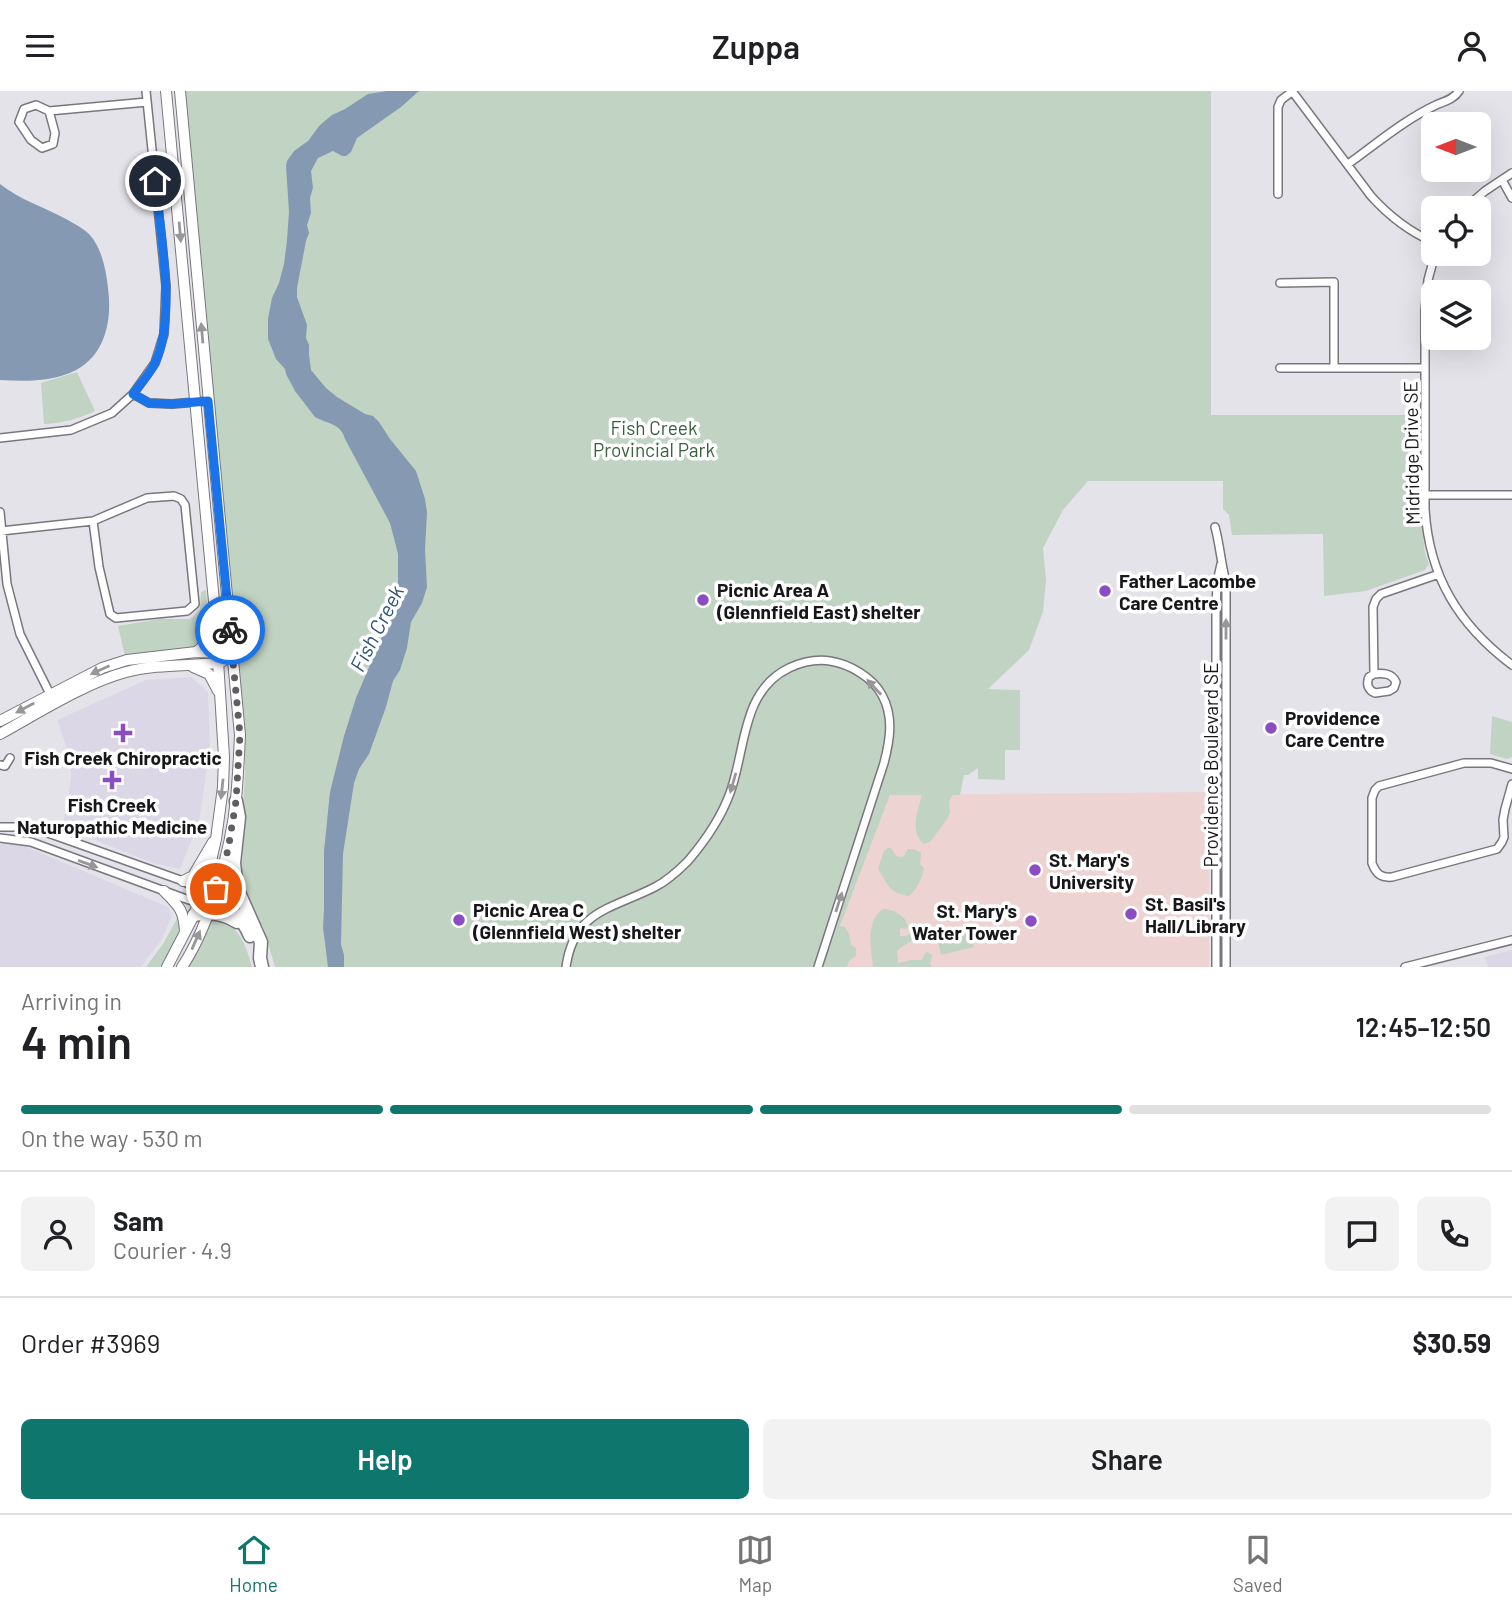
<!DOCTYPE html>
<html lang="en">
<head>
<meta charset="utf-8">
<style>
  :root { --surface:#fff; --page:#f2f2f2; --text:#202124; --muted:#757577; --line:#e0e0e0; --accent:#0f766e }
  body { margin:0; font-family:Barlow,sans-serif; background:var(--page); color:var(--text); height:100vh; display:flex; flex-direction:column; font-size:26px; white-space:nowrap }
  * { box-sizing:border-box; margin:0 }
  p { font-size:23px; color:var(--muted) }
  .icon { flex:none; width:38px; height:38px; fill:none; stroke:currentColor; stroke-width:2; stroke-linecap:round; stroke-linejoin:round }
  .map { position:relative; height:876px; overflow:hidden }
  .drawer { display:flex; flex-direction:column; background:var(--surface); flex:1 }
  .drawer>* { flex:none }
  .needle { width:46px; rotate:270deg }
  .tools { position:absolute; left:1421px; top:21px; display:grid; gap:14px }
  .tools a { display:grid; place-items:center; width:70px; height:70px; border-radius:10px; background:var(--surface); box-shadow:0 7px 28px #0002; font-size:35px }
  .pin { position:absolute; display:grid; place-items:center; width:60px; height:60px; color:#fff; margin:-30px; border:4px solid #fff; border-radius:50%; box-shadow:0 2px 7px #0007 }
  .courier { position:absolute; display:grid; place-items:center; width:70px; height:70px; margin:-35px; border:5px solid #1a73e8; border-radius:50%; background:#fff; color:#222; box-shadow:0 2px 9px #0007 }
  .headline em { font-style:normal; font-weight:600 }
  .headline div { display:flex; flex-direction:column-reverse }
  .headline { display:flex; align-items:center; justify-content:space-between; height:119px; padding:0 21px }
  h1 { font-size:46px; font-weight:600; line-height:52px }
  .bar { display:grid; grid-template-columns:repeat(4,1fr); gap:10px 7px; align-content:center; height:84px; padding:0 21px }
  .bar i { height:9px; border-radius:5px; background:var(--line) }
  .bar .selected { background:var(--accent) }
  .bar p { grid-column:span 4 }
  .line { display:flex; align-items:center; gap:18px; padding:0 21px; border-top:2px solid var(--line) }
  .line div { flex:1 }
  .round { display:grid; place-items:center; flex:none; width:74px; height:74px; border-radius:10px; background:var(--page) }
  .button { display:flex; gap:14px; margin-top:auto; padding:14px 21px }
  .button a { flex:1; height:80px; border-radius:10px; background:var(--accent); color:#fff; font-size:28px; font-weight:600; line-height:80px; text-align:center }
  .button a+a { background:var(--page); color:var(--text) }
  header { display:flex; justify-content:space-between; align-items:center; height:91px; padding:0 21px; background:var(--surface); font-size:32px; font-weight:600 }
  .menu { display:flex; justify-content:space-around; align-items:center; height:98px; border-top:2px solid var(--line); background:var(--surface); font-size:19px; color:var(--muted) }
  .menu a { display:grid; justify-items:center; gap:4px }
  .menu .selected { color:var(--accent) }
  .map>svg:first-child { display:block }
  .built { fill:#dcd7e6 }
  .education { fill:#eed3d3 }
  .green { fill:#c1d3c3 }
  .water { fill:#859ab2 }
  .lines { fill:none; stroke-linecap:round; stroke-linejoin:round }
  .street-casing { stroke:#79777d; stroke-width:10 }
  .secondary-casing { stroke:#79777d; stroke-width:12 }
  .highway-casing { stroke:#79777d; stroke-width:15 }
  .street { stroke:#fff; stroke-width:7 }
  .secondary { stroke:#fff; stroke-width:10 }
  .highway { stroke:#fff; stroke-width:12 }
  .oneway { fill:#979798 }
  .done { stroke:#5f5e62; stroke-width:7; stroke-dasharray:0 12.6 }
  .route { stroke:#1a73e8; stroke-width:9 }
  .poi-dot { fill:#8c4dc2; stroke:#fff; stroke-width:2.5 }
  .labels { text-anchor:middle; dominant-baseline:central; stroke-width:7; stroke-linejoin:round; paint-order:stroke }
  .park-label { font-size:19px; fill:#38603d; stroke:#fff }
  .street-label { font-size:19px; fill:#171719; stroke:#fff }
  .poi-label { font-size:19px; font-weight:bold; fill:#171719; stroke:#fff; text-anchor:start }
  .water-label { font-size:21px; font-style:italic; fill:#315277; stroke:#fff }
</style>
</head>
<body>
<header><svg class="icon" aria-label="menu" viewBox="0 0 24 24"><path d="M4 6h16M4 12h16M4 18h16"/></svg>Zuppa<svg class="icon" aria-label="person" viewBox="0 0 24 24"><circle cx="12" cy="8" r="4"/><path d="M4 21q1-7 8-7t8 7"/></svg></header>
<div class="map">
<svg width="1512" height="876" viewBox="0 0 1512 876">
  <rect width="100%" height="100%" fill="#e5e3ea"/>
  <path class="built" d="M191 586 208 601 210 656 199 731 180 778 153 772 62 736 68 709 71 686V675L67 657 57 629 146 589Z
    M15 751 168 816 172 825 162 848 141 876H0V753Z
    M1512 859V876H1488L1485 866Z"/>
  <path class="education" d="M1209 701V876H829L833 854 890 704Z"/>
  <path class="green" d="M185 0H1211V324H1419V409L1425 462 1429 473 1425 479 1366 500 1324 505 1323 443 1232 444 1229 424 1223 418V390H1088L1063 419 1043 457 1046 489 1043 521 1029 559 988 598 1020 599V659H1005V689L978 688V677L968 684H964L960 704H953L949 710 950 721 948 727 930 751 924 753C909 741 918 719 922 704H890L840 835 845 836 849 843 851 854 856 857V865L849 870 847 876H275L263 835 259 837 239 788 245 682V644Z
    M77 281 95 320C79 328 62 332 44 333L41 292Z
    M206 499C207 518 212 544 194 556L142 562 125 565 118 535 159 528H190L195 524 200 518 201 501Z
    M1492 625 1512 631V666L1507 668 1490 663Z
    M888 757H891L896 765 902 766 904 765 908 758H914L921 762 920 773 924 777C923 787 916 799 909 805 888 802 888 793 878 778L884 760Z
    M883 818C894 818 908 826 908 837L906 838 900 837V845H906L915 840 917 842C913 852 904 853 897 860L898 872 911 869H922L925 862 928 861 932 864 930 873 932 876H873C871 858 865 830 883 818Z
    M179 824C181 847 173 857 160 876H146L163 853Z
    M211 828C238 830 246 854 252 876H188Z
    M971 842 974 856 941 864 938 850Z"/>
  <path class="water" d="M387 0H419L401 16 357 47 351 61 346 65H342L333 60 318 67 311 80 313 97 310 107 311 122 307 134 309 142 306 150 297 197V206L307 234 306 247 309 254V264L311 279 326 297 337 306 365 323 373 325 379 331 390 348 416 380 425 408 427 421 425 459 427 496 422 512 411 531 407 557 400 579 393 590 386 616 369 663 359 678 354 692 343 763 341 853 344 864V876H328L323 836 324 819V760L330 701 344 645 356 607 381 548 398 491V463L390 432 345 348C341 332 327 333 315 326L295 300 286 283 285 278 276 268 268 248V228L272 207 279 192 284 173 287 149 289 121 286 75 287 70 294 60 308 50 320 34 332 24 345 18 368 3Z
    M0 93C20 109 44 116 66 128 73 132 83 137 89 143 102 157 106 179 108 197 113 234 103 272 64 284 44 291 21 290 0 289Z"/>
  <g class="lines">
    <g class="street-casing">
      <path id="street" d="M1292 0 1371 105C1389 125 1408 140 1433 151
        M49 20 55 42 53 53 42 57 31 49 19 31 24 18 36 14 49 20 147 11
        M1348 73C1376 53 1404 29 1436 14 1445 10 1454 8 1459 0
        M1502 89 1512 107
        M1278 103V16L1281 9 1293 0
        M1465 117 1485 100 1512 82
        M1435 163 1428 189 1425 220V418C1429 486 1459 534 1512 574
        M1280 192 1334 191V276
        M1280 277H1425
        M133 303 149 312 172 313 208 310
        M0 347 71 339 112 322 133 303 155 272 164 243 166 195 146 0
        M1425 404H1512
        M174 405 181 408 185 414 195 513 187 520 116 527 110 523 99 476 93 430 147 407Z
        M0 421 7 493 20 543 52 607
        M1215 436C1220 454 1221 473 1226 491V876
        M1 440 93 430
        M1374 583C1383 582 1392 582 1396 591L1394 597 1389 600 1375 602C1368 599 1366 593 1369 586L1374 583 1373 516 1376 508 1381 503 1439 483
        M0 674 5 675 10 667
        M1512 678 1491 672H1464L1379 695 1375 699 1372 707V772C1376 783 1381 787 1392 786L1497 758 1502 751 1504 746 1503 729 1505 718 1512 693
        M0 736H31L183 790 214 807
        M0 747 31 751 189 809 199 812 214 807
        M566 876C574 819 612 818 655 796 667 790 678 780 688 770 705 750 721 727 730 702 746 659 741 600 789 577 802 571 816 568 830 570 850 573 873 587 882 604 894 626 890 649 884 672L818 876
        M1216 876V518L1217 491 1221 473
        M1405 876 1512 849"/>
    </g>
    <g class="secondary-casing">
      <path id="secondary" d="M166 0 215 521 224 666 223 696 216 748 207 788 194 824 167 876
        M180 0 240 644C239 665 238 687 236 708 231 759 210 834 182 876
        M196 561 208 551 212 535
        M193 576 209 583 218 600
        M0 630 102 577 127 569 196 561 222 562
        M0 643C38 622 85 592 126 581 156 573 188 575 218 572L223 570
        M183 790 193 785 213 751
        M164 800C179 815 184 819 185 841"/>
    </g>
    <g class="highway-casing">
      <path id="highway" d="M236 710 239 726 234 772 237 797 261 851 260 867 262 876
        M214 807C230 815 243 828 250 845
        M194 824C211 821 223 822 237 831"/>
    </g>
    <use href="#street" class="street"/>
    <use href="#secondary" class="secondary"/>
    <use href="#highway" class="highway"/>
  </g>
  <defs><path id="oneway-solid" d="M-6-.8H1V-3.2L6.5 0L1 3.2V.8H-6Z" transform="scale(1.75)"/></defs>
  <g class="oneway">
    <use href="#oneway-solid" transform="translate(180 141) rotate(85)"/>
    <use href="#oneway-solid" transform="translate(202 242) rotate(-95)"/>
    <use href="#oneway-solid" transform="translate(1226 538) rotate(-90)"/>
    <use href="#oneway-solid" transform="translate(100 579) rotate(156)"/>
    <use href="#oneway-solid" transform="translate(874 596) rotate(-133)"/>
    <use href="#oneway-solid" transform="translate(25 617) rotate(152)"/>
    <use href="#oneway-solid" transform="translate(733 692) rotate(106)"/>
    <use href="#oneway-solid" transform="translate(222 698) rotate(96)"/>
    <use href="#oneway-solid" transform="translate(88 773) rotate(20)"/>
    <use href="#oneway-solid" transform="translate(839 811) rotate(-72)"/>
    <use href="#oneway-solid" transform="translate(196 849) rotate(-66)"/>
  </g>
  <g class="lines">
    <path class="done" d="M216 798 228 759 236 710 240 644 230 539"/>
    <path class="route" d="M155 90C160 139 177 227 155 272 150 283 140 293 133 303L149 312 172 313 208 310 230 539"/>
  </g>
  <g class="poi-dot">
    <circle cx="1105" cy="500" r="7"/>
    <circle cx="703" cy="509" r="7"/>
    <circle cx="1271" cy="637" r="7"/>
    <path d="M119.5 631.5h7v7h7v7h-7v7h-7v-7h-7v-7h7z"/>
    <path d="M108.5 678.5h7v7h7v7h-7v7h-7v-7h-7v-7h7z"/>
    <circle cx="1035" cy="779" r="7"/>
    <circle cx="1131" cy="823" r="7"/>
    <circle cx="459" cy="829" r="7"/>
    <circle cx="1031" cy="830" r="7"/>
  </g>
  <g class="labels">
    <g class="park-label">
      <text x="654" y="336">Fish Creek<tspan x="654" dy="22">Provincial Park</tspan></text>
    </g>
    <g class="street-label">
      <text transform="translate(1411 362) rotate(-91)">Midridge Drive SE</text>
      <text transform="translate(1210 674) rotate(-90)">Providence Boulevard SE</text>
    </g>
    <g class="poi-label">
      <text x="1119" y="489">Father Lacombe<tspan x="1119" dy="22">Care Centre</tspan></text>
      <text x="717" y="498">Picnic Area A<tspan x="717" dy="22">(Glennfield East) shelter</tspan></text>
      <text x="1285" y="626">Providence<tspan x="1285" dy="22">Care Centre</tspan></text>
      <text x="123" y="666" text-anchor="middle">Fish Creek Chiropractic</text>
      <text x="112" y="713" text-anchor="middle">Fish Creek<tspan x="112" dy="22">Naturopathic Medicine</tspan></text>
      <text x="1049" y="768">St. Mary's<tspan x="1049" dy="22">University</tspan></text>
      <text x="1145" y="812">St. Basil's<tspan x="1145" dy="22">Hall/Library</tspan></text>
      <text x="473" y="818">Picnic Area C<tspan x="473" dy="22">(Glennfield West) shelter</tspan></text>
      <text x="1017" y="819" text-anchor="end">St. Mary's<tspan x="1017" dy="22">Water Tower</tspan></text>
    </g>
    <g class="water-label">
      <text transform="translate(376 537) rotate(-63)">Fish Creek</text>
    </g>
  </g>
</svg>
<div class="tools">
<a><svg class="needle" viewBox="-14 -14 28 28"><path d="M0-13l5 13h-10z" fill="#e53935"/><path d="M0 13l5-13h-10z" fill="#757577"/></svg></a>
<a><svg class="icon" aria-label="locate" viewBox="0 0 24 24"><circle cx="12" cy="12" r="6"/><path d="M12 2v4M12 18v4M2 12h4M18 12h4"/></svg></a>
<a><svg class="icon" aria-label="layers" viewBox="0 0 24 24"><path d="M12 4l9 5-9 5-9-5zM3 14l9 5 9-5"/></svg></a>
</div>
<div class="pin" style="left:216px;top:798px;background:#ea580c"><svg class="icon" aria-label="bag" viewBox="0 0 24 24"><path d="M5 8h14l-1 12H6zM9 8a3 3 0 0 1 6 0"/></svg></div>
<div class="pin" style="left:155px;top:90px;background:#1f2937"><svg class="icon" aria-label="home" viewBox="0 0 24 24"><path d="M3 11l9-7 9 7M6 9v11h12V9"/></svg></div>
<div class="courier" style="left:230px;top:539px"><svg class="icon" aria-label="bike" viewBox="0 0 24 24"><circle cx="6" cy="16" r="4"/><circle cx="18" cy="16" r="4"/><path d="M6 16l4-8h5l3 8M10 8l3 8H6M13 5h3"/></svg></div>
</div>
<section class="drawer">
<div class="headline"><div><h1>4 min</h1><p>Arriving in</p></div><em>12:45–12:50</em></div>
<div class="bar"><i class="selected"></i><i class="selected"></i><i class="selected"></i><i></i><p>On the way · 530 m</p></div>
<div class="line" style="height:126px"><a class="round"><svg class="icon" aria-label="person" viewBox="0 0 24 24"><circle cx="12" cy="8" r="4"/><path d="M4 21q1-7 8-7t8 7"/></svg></a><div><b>Sam</b><p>Courier · 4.9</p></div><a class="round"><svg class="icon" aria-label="chat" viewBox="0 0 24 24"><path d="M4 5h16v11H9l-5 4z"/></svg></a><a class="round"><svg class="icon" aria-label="phone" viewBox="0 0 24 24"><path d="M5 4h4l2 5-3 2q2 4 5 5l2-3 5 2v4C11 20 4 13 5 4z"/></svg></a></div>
<div class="line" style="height:91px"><div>Order #3969</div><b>$30.59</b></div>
<div class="button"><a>Help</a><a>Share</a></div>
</section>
<nav class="menu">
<a class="selected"><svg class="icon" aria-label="home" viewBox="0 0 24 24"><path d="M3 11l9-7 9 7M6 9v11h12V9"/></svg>Home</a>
<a><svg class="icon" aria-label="map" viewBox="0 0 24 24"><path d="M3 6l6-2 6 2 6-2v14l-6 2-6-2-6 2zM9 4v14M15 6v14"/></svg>Map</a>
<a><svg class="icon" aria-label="saved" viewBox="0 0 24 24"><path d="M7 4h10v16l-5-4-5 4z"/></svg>Saved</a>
</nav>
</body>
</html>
